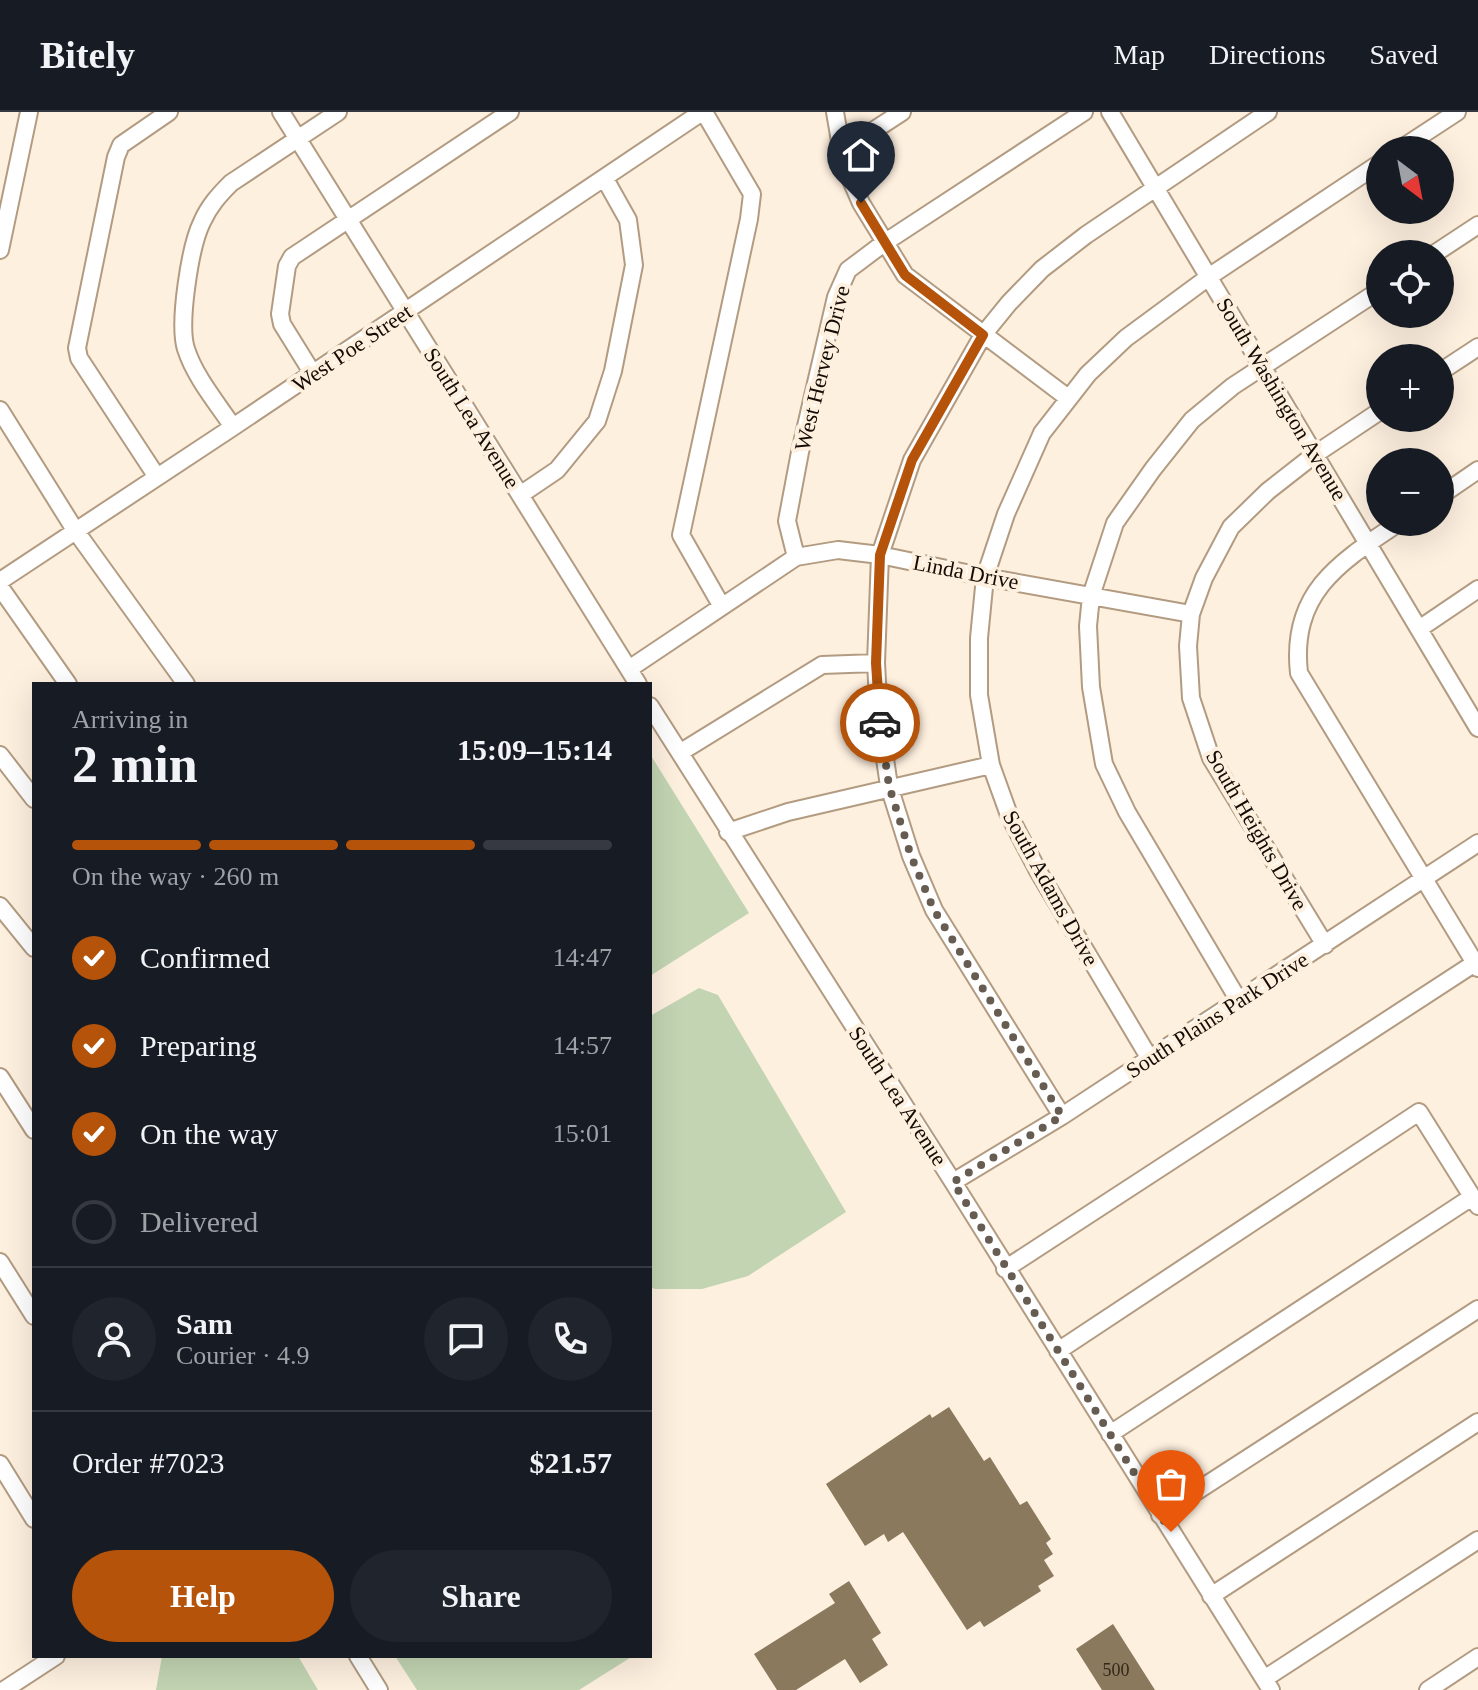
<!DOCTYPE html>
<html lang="en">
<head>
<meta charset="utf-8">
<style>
  :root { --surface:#171b24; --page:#20242c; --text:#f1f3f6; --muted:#9ea1a6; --line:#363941; --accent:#b45309 }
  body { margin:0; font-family:"Times New Roman",serif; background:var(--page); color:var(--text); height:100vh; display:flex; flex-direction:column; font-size:30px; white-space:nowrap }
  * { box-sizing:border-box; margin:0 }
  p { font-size:26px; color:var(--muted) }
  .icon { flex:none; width:44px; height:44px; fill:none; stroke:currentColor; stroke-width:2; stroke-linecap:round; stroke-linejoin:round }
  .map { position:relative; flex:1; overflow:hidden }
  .details { position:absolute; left:32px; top:570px; width:620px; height:976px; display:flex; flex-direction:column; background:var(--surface); border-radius:0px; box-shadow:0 8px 32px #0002 }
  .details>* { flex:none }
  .needle { width:52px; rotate:148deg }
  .fabs { position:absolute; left:1366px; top:24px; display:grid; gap:16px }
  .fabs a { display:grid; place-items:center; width:88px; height:88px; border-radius:50%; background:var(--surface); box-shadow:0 8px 32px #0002; font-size:40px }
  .pin { position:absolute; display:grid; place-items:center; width:68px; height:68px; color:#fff; margin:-82px -34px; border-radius:50% 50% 50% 0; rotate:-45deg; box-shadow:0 0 8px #0007 }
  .pin .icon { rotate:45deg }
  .courier { position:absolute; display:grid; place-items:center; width:80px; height:80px; margin:-40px; border:6px solid #b45309; border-radius:50%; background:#fff; color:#222; box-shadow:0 2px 10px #0007 }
  .overview em { font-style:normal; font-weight:600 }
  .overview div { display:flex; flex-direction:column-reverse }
  .overview { display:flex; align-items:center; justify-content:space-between; height:136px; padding:0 40px }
  h1 { font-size:52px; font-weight:600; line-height:60px }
  .bar { display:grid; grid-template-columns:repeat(4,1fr); gap:12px 8px; align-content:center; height:96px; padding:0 40px }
  .bar i { height:10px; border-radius:6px; background:var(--line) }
  .bar .current { background:var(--accent) }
  .bar p { grid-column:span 4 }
  .line { display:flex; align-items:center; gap:20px; padding:0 40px; border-top:2px solid var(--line) }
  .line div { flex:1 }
  .round { display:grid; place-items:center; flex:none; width:84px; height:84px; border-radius:42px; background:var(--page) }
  ol { padding:0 40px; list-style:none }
  li { display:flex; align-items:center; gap:24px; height:88px }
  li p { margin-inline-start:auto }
  li .icon { padding:8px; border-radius:50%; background:var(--accent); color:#fff; stroke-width:4 }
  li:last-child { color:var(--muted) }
  li i { width:44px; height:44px; border:4px solid var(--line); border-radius:50% }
  .button { display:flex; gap:16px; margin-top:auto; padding:16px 40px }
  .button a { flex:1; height:92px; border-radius:48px; background:var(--accent); color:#fff; font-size:32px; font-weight:600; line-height:92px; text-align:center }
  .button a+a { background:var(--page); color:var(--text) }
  header { display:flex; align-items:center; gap:48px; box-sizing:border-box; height:112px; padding:0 40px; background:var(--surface); border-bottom:2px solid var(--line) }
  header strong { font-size:38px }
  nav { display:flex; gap:44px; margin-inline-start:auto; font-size:28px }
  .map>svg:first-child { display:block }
  .green { fill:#c2d4b2 }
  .building { fill:#8a795d }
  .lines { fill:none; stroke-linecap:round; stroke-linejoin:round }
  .minor-casing { stroke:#b29b81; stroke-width:20 }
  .minor { stroke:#fff; stroke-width:16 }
  .done { stroke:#665c51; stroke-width:8; stroke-dasharray:0 14.4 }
  .route { stroke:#b45309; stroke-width:10 }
  .labels { text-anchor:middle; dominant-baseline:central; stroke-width:8; stroke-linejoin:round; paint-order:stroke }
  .number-label { font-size:18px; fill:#32271a }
  .street-label { font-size:22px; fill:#140c04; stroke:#fef0df }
</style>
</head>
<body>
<header>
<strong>Bitely</strong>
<nav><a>Map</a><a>Directions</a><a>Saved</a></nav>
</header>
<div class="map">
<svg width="1478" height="1578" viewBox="0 0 1478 1578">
  <rect width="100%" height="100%" fill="#fef0df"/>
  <path class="green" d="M650 642 749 801 650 864Z
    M699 876 718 883 846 1100 748 1164 702 1177H655L650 1175V904Z
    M162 1544H298L318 1578H156Z
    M395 1544H633L579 1578H417Z"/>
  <path class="building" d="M949 1295 984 1349 990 1345 1020 1393 1027 1389 1051 1427 1046 1431 1053 1442 1044 1448 1054 1464 1038 1474 1041 1479 984 1515 980 1509 967 1518 903 1420 888 1430 884 1422 865 1434 826 1372 930 1302 932 1306Z
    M849 1469 881 1521 872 1527 888 1553 860 1571 845 1547 796 1578H777L754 1542 835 1491 829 1482Z
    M1113 1512 1155 1578H1102L1076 1537Z"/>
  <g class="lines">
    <g class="minor-casing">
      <path id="minor" d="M281 0 638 572
        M704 0 752 82 749 107 681 423 721 493
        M835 0 844 52 861 91 905 163 1068 286
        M1110 0 1478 616
        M1399 38 1457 0
        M842 39 902 0
        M0 138 29 0
        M1434 142 1478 113
        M1440 260 1478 235
        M313 262 282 212 280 202 287 154 292 145 510 0
        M0 298 75 418 186 572
        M233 315C217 291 195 265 186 237 178 212 190 134 202 110 209 94 219 83 231 71L338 0
        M157 365 79 246 77 236 116 45 121 33 169 0
        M520 383 557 358 597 309 613 259 634 153 628 108 605 67
        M1440 384 1478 358
        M1400 410C1340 450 1290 480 1299 561L1478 856
        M796 445 787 409 800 340 836 185 848 158 884 131 1084 0
        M0 469 233 315 702 0
        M0 475 68 572
        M1419 517 1478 477
        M629 557 796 445 838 438 880 443 985 465 1191 502
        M650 594 953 1070 1271 1578
        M681 640 822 553 876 551
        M0 643 34 687
        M728 720 788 700 991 653
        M0 794 34 836
        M1325 833 1211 646 1191 586 1188 534 1191 502 1204 466 1231 415 1268 379 1314 343 1380 299
        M1239 889 1127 700 1104 652 1091 575 1088 514 1091 484 1115 411 1153 357 1192 308 1233 274 1380 178
        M1150 947 1038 759 1009 703 991 653 979 583V526L985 465 1006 402 1042 321 1088 262 1126 226 1210 164 1380 51
        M0 965 34 1018
        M1062 1004 934 798 911 744 889 674 879 606 876 551 880 443 912 348 983 223 1009 191 1042 157 1086 123 1268 0
        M953 1070 1062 1004 1478 731
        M0 1150 34 1204
        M1005 1157 1475 851
        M1058 1239 1419 1000 1478 1094
        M1110 1322 1472 1085
        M0 1352 34 1407
        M1160 1403 1478 1197
        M1211 1484 1478 1310
        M358 1544 379 1578
        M1264 1567 1478 1428
        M4 1578 56 1544
        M1428 1578 1478 1545"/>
    </g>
    <use href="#minor" class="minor"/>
  </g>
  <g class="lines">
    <path class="done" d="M880 611 889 674 911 744 934 798 1062 1004 953 1070 1171 1420"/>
    <path class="route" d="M861 91 905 163 983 223 912 348 880 443 876 551 880 611"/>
  </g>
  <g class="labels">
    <g class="number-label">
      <text x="1116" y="1558">500</text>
    </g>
    <g class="street-label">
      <text transform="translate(352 236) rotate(-34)">West Poe Street</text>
      <text transform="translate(822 256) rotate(-76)">West Hervey Drive</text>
      <text transform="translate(1282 287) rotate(59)">South Washington Avenue</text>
      <text transform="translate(472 306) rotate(58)">South Lea Avenue</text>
      <text transform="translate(966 460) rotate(11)">Linda Drive</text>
      <text transform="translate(1257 718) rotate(60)">South Heights Drive</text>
      <text transform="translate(1051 776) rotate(61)">South Adams Drive</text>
      <text transform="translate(1217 903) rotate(-33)">South Plains Park Drive</text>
      <text transform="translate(898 984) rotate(57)">South Lea Avenue</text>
    </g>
  </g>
</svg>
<div class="fabs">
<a><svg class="needle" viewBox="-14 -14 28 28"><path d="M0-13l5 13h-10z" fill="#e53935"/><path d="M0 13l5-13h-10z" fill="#9ea1a6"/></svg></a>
<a><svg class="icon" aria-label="locate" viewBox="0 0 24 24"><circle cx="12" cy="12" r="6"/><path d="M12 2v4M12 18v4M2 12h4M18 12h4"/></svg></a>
<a>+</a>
<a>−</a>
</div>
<div class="pin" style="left:1171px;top:1420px;background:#ea580c"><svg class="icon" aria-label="bag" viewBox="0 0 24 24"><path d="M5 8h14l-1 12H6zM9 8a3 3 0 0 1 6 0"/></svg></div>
<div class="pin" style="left:861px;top:91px;background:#1f2937"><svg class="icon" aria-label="home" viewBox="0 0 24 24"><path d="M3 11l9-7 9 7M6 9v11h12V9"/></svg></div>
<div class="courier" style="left:880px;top:611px"><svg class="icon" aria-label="car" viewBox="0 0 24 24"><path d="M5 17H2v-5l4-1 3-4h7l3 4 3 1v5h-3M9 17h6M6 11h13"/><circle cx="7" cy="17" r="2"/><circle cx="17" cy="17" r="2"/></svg></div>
<section class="details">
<div class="overview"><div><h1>2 min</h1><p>Arriving in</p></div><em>15:09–15:14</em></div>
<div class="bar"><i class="current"></i><i class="current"></i><i class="current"></i><i></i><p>On the way · 260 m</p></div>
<ol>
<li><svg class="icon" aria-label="check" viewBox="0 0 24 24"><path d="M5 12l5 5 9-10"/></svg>Confirmed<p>14:47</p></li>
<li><svg class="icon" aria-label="check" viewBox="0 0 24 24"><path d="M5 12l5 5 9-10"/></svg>Preparing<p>14:57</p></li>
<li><svg class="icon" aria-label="check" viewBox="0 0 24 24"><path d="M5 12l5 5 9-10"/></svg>On the way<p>15:01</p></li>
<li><i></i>Delivered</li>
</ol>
<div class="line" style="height:144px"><a class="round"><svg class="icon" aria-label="person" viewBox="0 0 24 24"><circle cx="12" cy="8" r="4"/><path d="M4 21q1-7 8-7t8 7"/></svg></a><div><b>Sam</b><p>Courier · 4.9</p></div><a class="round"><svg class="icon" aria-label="chat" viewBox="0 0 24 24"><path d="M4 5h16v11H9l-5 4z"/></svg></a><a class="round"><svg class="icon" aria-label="phone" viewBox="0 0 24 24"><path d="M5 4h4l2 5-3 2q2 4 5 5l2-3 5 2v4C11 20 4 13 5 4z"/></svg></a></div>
<div class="line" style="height:104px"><div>Order #7023</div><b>$21.57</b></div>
<div class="button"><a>Help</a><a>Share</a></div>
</section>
</div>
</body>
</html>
